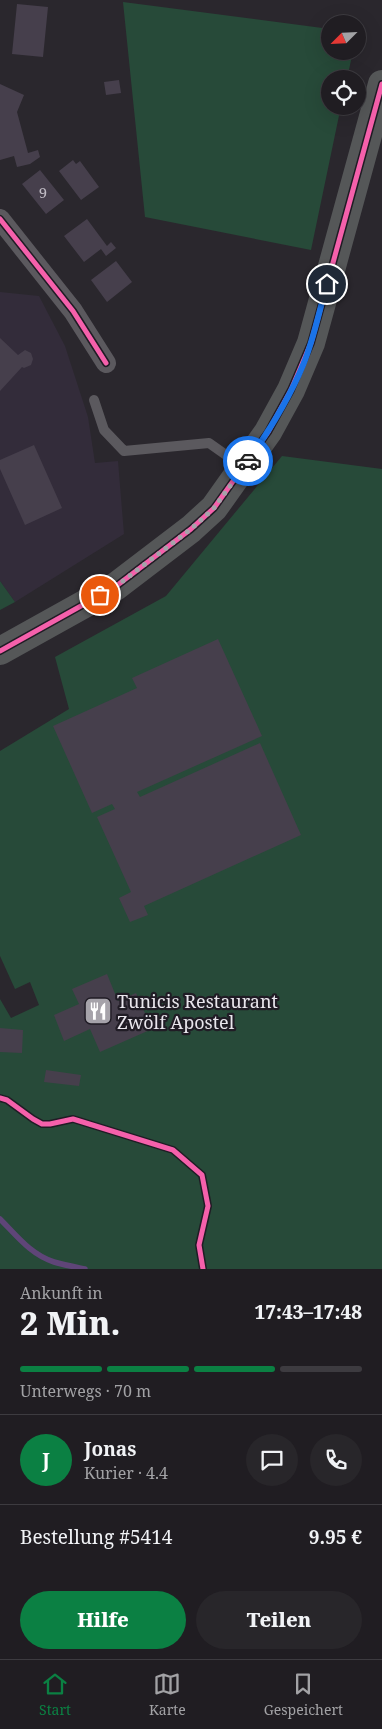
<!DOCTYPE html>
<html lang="de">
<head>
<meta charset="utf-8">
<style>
  :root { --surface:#201d22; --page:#28262a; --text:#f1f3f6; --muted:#a2a2a5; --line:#3d3b40; --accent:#0b8043 }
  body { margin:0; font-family:"Noto Serif",serif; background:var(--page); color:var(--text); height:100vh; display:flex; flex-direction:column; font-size:19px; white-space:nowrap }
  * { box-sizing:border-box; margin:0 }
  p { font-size:16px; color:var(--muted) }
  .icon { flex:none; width:28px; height:28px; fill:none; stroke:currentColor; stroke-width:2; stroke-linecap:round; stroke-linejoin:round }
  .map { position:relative; height:1269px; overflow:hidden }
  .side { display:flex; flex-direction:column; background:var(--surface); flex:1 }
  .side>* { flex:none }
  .needle { width:32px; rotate:246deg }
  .tools { position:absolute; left:321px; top:15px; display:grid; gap:10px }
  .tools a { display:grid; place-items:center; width:45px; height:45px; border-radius:50%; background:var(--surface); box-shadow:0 5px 20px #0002,0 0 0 1px var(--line); font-size:25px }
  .pin { position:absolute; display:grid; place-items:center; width:42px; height:42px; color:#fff; margin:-21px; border:2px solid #fff; border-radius:50%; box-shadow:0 1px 5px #0007 }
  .courier { position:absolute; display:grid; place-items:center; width:50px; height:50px; margin:-25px; border:4px solid #1a73e8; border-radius:50%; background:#fff; color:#222; box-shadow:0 1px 6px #0007 }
  .head em { font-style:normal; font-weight:800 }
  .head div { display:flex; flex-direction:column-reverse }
  .head { display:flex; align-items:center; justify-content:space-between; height:85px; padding:0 20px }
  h1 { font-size:32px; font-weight:800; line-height:38px }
  .bar { display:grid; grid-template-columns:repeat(4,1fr); gap:8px 5px; align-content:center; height:60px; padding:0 20px }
  .bar i { height:6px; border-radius:4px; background:var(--line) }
  .bar .current { background:var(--accent) }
  .bar p { grid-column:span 4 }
  .line { display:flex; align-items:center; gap:12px; padding:0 20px; border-top:1px solid var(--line) }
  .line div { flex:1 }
  .round { display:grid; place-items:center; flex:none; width:52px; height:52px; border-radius:26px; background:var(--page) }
  .primary-button { display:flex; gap:10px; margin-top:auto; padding:10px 20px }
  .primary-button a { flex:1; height:58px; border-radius:30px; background:var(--accent); color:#fff; font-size:20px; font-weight:800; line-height:58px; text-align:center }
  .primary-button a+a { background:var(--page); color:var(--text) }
  .tab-bar { display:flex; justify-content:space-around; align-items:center; height:70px; border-top:1px solid var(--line); background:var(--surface); font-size:14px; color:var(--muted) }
  .tab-bar a { display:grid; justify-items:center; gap:2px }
  .tab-bar .current { color:var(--accent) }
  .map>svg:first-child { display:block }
  .built { fill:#332c3a }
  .green { fill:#274a39 }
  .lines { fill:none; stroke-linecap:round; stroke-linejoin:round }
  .stream { stroke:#5f4578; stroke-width:5.5 }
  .building { fill:#463f4c }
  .path { stroke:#5e5c60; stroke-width:3; stroke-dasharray:2.5 4; stroke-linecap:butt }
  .lane { stroke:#5b595e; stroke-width:10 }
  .street { stroke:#5b595e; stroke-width:20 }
  .secondary { stroke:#555758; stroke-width:28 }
  .cycleway-casing { stroke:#201c25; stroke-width:8 }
  .cycleway { stroke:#f560ab; stroke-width:5 }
  .done { stroke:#a6a3aa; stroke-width:5; stroke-dasharray:0 9 }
  .route { stroke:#1a73e8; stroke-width:6 }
  .labels { text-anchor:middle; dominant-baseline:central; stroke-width:4.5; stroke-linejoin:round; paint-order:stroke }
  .number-label { font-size:15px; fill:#c0bcc5 }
  .poi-label { font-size:18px; fill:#e9e6ed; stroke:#201c25; text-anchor:start }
</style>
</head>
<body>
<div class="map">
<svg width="382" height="1269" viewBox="0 0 382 1269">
  <rect width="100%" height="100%" fill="#2a272d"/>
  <path class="built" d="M0 292 39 296 65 346 88 417 95 463 118 461 124 534 15 602 0 581Z"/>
  <path class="green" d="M123 2 330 29V51H353L347 79H330V106H341L311 250 145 217Z
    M282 456 382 469V1269H0V999L11 1018 39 1005 30 982 15 989 0 956V751L69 709 55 657 166 596Z
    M0 578V581L15 602 0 610Z"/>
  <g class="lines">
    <path class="stream" d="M0 1219C16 1235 31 1255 54 1262 64 1265 75 1267 85 1269"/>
  </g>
  <path class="building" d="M17 4 48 7 43 57 12 54Z
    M119 80 121 93 106 95 104 82Z
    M0 84 24 95 17 112 28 153 38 150 40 157 30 164 17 167 14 156 0 160Z
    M73 160 76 164 80 161 99 187 81 200 59 171Z
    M40 170 64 200 46 214 22 184Z
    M87 219 107 246 111 242 116 248 106 256 101 249 84 262 64 236Z
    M116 261 132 282 107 302 91 280Z
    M0 338 18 355 25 350 31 353 33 359 31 365 24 368 22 367 0 391Z
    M34 445 62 508 25 525 0 469V460Z
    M218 639 262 736 137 792 140 797 260 743 301 835 144 906 148 915 130 922 119 898 131 892 97 817 115 809 112 804 92 813 53 726 137 688 132 678Z
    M107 974 118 1001 136 993 152 1029 100 1052 90 1029 64 1041 54 1015 79 1004 72 989Z
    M0 1028 23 1030 22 1053 0 1052Z
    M46 1070 81 1075 79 1086 44 1082Z"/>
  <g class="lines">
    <path class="path" d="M0 1098 7 1100 33 1119 42 1124H50L73 1119 173 1150 202 1175 208 1206 199 1245 203 1269"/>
    <path class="lane" d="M94 400 104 430 124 451 209 443 243 467"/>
    <path class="street" d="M0 219 73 311 106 363"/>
    <path class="secondary" d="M0 651 115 587 191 529 214 508 268 432 291 390 311 343 382 84"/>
    <g class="cycleway-casing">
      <path id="cycleway" d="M0 219 73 311 106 363
        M0 651 115 587 191 529 214 508 268 432 291 390 311 343 382 84
        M0 1098 7 1100 33 1119 42 1124H50L73 1119 173 1150 202 1175 208 1206 199 1245 203 1269"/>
    </g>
    <use href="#cycleway" class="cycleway"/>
  </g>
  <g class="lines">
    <path class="done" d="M100 595 115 587 191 529 214 508 248 461"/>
    <path class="route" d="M248 461C269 431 289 399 303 365 314 339 319 311 327 284"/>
  </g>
  <defs>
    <g id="restaurant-square" transform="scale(1.4375)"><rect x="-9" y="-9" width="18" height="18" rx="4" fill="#a6a3aa" stroke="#201c25"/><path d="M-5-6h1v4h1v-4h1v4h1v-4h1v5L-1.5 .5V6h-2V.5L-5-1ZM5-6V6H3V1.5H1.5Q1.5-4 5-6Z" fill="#fff"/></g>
  </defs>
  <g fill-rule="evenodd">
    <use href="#restaurant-square" x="98" y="1011"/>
  </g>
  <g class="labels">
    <g class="number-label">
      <text x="43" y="192">9</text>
    </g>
    <g class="poi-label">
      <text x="117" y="1001">Tunicis Restaurant<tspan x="117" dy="21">Zwölf Apostel</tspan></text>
    </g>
  </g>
</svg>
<div class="tools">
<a><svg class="needle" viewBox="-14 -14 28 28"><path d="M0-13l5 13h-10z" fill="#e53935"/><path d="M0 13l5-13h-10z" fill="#a2a2a5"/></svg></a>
<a><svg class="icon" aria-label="locate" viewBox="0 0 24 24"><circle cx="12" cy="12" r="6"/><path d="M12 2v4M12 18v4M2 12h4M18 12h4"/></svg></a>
</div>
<div class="pin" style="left:100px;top:595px;background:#ea580c"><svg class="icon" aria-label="bag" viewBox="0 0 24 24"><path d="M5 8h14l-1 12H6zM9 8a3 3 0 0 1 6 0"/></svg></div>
<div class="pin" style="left:327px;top:284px;background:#1f2937"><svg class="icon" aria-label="home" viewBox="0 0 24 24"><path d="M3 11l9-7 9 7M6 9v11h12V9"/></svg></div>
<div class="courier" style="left:248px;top:461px"><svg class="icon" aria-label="car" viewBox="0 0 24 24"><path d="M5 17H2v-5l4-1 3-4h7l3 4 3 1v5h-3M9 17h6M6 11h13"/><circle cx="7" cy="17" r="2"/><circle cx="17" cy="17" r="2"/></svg></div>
</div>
<section class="side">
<div class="head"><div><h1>2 Min.</h1><p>Ankunft in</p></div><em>17:43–17:48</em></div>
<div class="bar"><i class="current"></i><i class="current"></i><i class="current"></i><i></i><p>Unterwegs · 70 m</p></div>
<div class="line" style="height:90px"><b class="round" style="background:var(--accent);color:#fff">J</b><div><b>Jonas</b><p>Kurier · 4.4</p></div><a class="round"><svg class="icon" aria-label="chat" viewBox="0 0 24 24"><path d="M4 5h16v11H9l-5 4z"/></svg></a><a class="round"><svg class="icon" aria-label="phone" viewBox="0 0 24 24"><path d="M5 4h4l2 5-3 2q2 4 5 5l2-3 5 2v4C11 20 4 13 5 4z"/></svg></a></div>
<div class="line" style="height:65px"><div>Bestellung #5414</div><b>9.95 €</b></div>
<div class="primary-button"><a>Hilfe</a><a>Teilen</a></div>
</section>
<nav class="tab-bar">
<a class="current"><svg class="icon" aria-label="home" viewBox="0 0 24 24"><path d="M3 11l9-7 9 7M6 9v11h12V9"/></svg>Start</a>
<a><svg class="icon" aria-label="map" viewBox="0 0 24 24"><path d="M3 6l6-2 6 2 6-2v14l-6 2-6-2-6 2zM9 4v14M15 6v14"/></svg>Karte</a>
<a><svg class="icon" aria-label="saved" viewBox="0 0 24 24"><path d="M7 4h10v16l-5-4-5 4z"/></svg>Gespeichert</a>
</nav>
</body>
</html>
